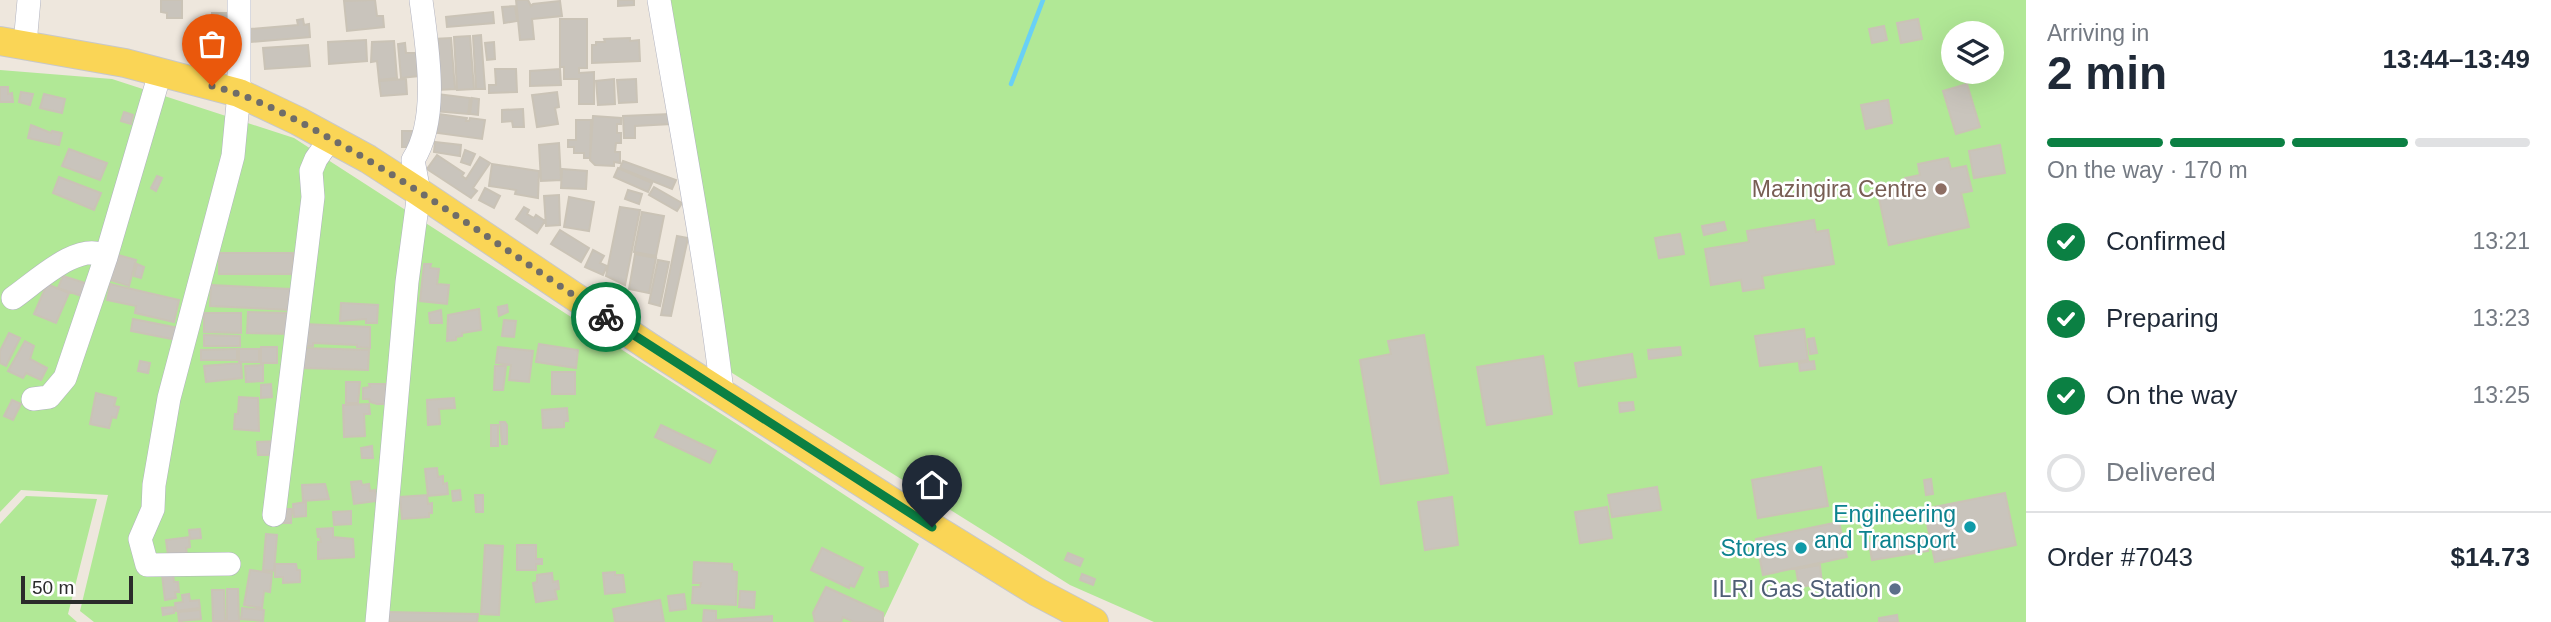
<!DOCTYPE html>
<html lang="en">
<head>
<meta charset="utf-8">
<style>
  :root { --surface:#fff; --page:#f6f6f7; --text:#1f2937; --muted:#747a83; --line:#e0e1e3; --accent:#0b8043 }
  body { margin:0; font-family:Helvetica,sans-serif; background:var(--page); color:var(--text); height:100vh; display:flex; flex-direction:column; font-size:26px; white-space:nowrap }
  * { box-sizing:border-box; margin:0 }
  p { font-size:23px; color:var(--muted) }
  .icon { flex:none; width:38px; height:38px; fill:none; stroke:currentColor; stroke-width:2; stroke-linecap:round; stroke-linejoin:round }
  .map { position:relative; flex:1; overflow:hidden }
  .side { display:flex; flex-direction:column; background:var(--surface); width:525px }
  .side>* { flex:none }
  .fabs { position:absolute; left:1941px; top:21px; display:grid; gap:14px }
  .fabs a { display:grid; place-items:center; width:63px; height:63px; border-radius:50%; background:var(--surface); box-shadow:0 7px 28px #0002; font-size:35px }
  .scale { position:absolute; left:21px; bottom:18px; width:112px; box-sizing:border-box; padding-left:7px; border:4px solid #2b2b2b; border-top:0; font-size:19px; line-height:24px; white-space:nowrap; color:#2b2b2b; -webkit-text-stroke:5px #fff; paint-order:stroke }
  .pin { position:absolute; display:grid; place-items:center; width:60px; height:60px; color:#fff; margin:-72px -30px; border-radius:50% 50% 50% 0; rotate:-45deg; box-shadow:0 0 7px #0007 }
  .pin .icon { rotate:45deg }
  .courier { position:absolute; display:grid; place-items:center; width:70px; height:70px; margin:-35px; border:5px solid #0b8043; border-radius:50%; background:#fff; color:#222; box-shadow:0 2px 9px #0007 }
  .summary em { font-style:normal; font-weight:800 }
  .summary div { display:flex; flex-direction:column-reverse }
  .summary { display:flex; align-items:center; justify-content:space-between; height:119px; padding:0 21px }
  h1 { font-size:46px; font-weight:800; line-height:52px }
  .bar { display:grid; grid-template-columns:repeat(4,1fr); gap:10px 7px; align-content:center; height:84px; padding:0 21px }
  .bar i { height:9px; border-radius:5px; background:var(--line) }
  .bar .on { background:var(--accent) }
  .bar p { grid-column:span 4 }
  .line { display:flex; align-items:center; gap:18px; padding:0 21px; border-top:2px solid var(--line) }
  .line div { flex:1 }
  ol { padding:0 21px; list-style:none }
  li { display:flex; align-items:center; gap:21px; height:77px }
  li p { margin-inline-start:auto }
  li .icon { padding:7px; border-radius:50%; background:var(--accent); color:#fff; stroke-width:4 }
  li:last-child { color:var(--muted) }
  li i { width:38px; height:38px; border:4px solid var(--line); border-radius:50% }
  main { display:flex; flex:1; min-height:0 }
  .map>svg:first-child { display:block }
  .green { fill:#b1e896; fill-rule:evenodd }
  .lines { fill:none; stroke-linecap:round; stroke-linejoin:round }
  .stream { stroke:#69d0f6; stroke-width:4.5 }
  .building { fill:#c9c4bc; stroke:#cac3b6; stroke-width:2 }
  .minor-casing { stroke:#b1b3c0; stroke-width:24 }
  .major-casing { stroke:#c8c8c8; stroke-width:30 }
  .minor { stroke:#fff; stroke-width:23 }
  .major { stroke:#fad556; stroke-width:28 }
  .done { stroke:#6f6d69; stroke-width:7; stroke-dasharray:0 12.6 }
  .route { stroke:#0b8043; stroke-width:9 }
  .education-dot { fill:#8d6e63; stroke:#fff; stroke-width:2.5 }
  .culture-dot { fill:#0f9aa8; stroke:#fff; stroke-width:2.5 }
  .service-dot { fill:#5c6f8a; stroke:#fff; stroke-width:2.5 }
  .labels { text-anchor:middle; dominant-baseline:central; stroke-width:5; stroke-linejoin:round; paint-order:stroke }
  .education-label { font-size:23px; fill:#785e54; stroke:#fff; text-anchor:end }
  .culture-label { font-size:23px; fill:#0d838f; stroke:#fff; text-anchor:end }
  .service-label { font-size:23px; fill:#4e5e75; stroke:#fff; text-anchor:end }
</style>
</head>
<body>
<main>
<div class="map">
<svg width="2026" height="622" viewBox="0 0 2026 622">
  <rect width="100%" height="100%" fill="#eee7dd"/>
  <path class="green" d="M663 0H2026V622H1154L1070 585 729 371ZM1953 33H1992V72H1953Z
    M0 70 112 79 294 138 740 426 919 544 882 622H94L80 611 108 495 21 490 0 512Z
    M26 496 97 499 68 614 77 622H0V524Z"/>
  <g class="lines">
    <path class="stream" d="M1011 84 1043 0"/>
  </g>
  <path class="building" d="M161 0H182V18H167V13L161 12Z
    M375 0 377 16H383L384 27 347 31 344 1Z
    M516 0H528L531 6 533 4 560 1 562 16 532 19 534 39 520 40Z
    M618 0H634V5L618 6Z
    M515 6 517 21 504 23 502 7Z
    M493 12 494 23 447 27 446 17Z
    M212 13H228V21H212Z
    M303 19 304 25 309 24 310 37 251 42 250 29 298 25 297 20Z
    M560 19H587V68H579V73L594 72V104H579V79H564V67H560Z
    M1918 19 1922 39 1901 43 1897 23Z
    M203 21 227 22V34H221V31L202 30Z
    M1884 26 1887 40 1872 43 1869 29Z
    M481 35 485 89H476L473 36Z
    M191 36 233 46 232 53 224 52 220 53 219 57 184 49 185 42 189 43Z
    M470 36 474 89 457 90 454 37Z
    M451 38 455 89 437 90 433 39Z
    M630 38V41L639 40 640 61 592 63V45H596V42H605L604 39Z
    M366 40 367 61 329 64 328 42Z
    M394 41 397 78 379 80 377 61 371 62 372 42Z
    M494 42 495 59 487 60 485 43Z
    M405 43 406 53H417L419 76 401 78 398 44Z
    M308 45 310 66 265 69 263 48Z
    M495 69H516L517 92 489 93V85H496Z
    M560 69 561 85 530 86V71Z
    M406 79 407 94 381 96 379 81Z
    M614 79 615 104 598 105 596 81Z
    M636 79 637 102 619 103 617 80Z
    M1967 84 1980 127 1956 134 1943 91Z
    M0 87H8V94L12 93 13 102H0Z
    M21 92 33 94 30 105 19 102Z
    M557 92 559 107 555 108 558 124 537 127 532 95Z
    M44 94 65 99 62 113 40 108Z
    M437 94 470 98 468 114 435 111Z
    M472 98 479 99 478 115 470 114Z
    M1888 100 1892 123 1866 129 1861 105Z
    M523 109 524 127H513L512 121 502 122V110Z
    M124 112 133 115 131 124 121 121Z
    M432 113 467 118 466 121H469L470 118 485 120 482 139 430 132Z
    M670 114 671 124 635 126V138H624L623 116Z
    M593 116 621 118V124H617V133H621V143H616L615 152H620V163L614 162V166L595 165 590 160Z
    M576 120H591L590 158H584V153H574V147H568V140H576Z
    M31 125 51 133 52 131 62 133 59 145 28 138Z
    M402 131H416L417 147H402Z
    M435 142 461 145 460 156 434 152Z
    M559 143 561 180 541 181 539 145Z
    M2000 145 2005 173 1974 178 1969 151Z
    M69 149 107 163 100 180 62 166Z
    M465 150 475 154 470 165 461 162Z
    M437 155 464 173 462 176 466 179 480 157 490 163 473 188 477 191 471 198 427 169Z
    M1948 158 1951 169 1966 166 1972 191 1961 193 1969 227 1889 245 1877 189 1905 183V178L1920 175 1918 164Z
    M623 161 676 180 672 189 620 168Z
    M492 164 539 171 538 198 515 194 516 190 489 186Z
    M618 168 652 183 648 192 614 177Z
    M562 169 587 171 586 189 561 188Z
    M157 176 162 178 156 191 151 188Z
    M59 177 101 193 94 210 53 193Z
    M654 187 682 203 677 211 649 195Z
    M485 188 500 196 494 208 479 200Z
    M628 190 642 194 639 204 625 199Z
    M559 195 560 225 546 226 544 196Z
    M569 197 594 202 589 231 564 227Z
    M524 207 529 210 527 214 534 218 536 215 545 221 537 233 516 219Z
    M620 207 640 210 625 285 606 276Z
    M642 212 664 216 656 256 634 252Z
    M1814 220 1816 232 1828 230 1834 264 1762 276 1764 288 1743 291 1741 280 1711 285 1705 249 1749 242 1747 231Z
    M1724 222 1726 230 1704 235 1702 226Z
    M560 230 589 248 581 262 551 244Z
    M1680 234 1684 254 1659 258 1655 238Z
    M677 236 688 238 671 316 661 315Z
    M593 250 604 256 600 263 607 266 603 275 585 267Z
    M219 253H293V274H219Z
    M635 254 656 258 649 293 629 289Z
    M118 255 136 260 129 286 107 279Z
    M658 260 669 262 660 306 649 303Z
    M137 264 144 267 141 278 134 276Z
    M424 264H431L430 268 439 269 437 284 449 285 447 304 420 301Z
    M63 276 88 284 84 297 58 288Z
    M47 284 69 293 56 323 34 314Z
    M110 284 179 300 174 322 135 313 136 306 107 300Z
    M211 285 290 289 289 310 210 306Z
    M341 303 378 305 377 323H366V319L340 321Z
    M507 305 508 312 499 316 498 307Z
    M479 309 481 330 462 333V336L456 337V340L447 341 448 315Z
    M441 310 442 323H430L429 313Z
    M248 312 292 313V334L247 333Z
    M204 313H241V333L204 332Z
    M133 319 179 328 177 340 131 331Z
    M504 320 516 321 514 337 502 336Z
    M304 324 370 327V348L357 347V345L313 343V346H303Z
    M1804 329 1808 360 1760 366 1755 336Z
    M9 333 20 338 6 366 0 363V351Z
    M204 335 240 336V346H204Z
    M1424 335 1448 473 1381 484 1360 360 1391 354 1388 341Z
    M1814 338 1817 353 1810 354 1808 339Z
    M25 341 34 346 30 359 47 368 41 380 26 373 23 378 8 371Z
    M539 344 578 350 576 368 536 362Z
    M261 347H277V363H261Z
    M498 347 533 351 529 382 509 380 511 365 496 363Z
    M1680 347 1681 355 1649 359 1648 350Z
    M302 348 369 350 368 370 302 368Z
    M237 349V360H201V350Z
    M239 349H259V362H239Z
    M1632 354 1636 377 1579 386 1575 363Z
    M1543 356 1552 414 1487 425 1477 367Z
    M140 361 150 363 148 373 138 371Z
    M1814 361 1815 369 1800 371 1799 363Z
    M241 363 242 378 206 382 204 366Z
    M263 365V381L246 382 245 366Z
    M495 366H506L503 390H494Z
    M552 372H575V394H552Z
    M346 382H360L358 403H346Z
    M271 384 272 397 261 398V385Z
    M369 384H386V404H377L370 402 369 399H363V388L370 387Z
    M96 393 116 398 114 406 119 407 116 418 112 417 109 428 90 424Z
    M239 397 258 398 259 431 234 429 235 414H238Z
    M454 398 455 408 439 409 440 424 428 425 427 400Z
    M12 400 21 404 13 420 4 416Z
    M1633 402 1634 410 1620 412 1619 403Z
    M369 404 370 414H364L365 436 344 437 343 405Z
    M567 408 568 421H564V427L543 428 542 410Z
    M500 422H505L507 425V444H502Z
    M491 425H498V446H491Z
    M661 425 716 451 710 463 655 437Z
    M279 441V455H258L257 442Z
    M372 446 373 458H362L361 448Z
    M1821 467 1828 506 1758 518 1752 480Z
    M437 468 438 477 443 476V484L447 483 448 494 428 496 425 469Z
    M1931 479 1933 494 1926 495 1924 480Z
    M361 481 362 485 369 484 370 491 375 490 377 501 354 504 351 482Z
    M325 484 329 499 303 501 302 485Z
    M1657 487 1661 510 1612 517 1608 495Z
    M460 490 461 500 453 501 452 491Z
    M2005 493 2016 545 1935 562 1924 509Z
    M427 495 428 504 432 503V513H429V517L402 519 400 497Z
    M475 495H483V512H476Z
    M1452 497 1458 545 1425 550 1418 502Z
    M306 502V516L294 517 293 504Z
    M1607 507 1612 538 1580 543 1575 512Z
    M281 509H292L291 523H280Z
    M351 511V524L334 525 333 512Z
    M1839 522 1847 557 1763 575 1756 539Z
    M333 528V537L353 539 354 557 318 559V542H321L320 537H318L317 529Z
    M200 529 201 538 190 539 189 530Z
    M266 534 277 535 274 571 263 570Z
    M1925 534 1928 551 1872 560 1869 543Z
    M189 537 190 547 186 548 188 561 169 563 166 540Z
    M485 545 503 546 499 615 481 614Z
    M517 545H536V559H542V564H536V570H517Z
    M822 548 863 568 854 587 850 585 849 588 811 570Z
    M1068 553 1083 559 1080 566 1065 560Z
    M694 562 732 564V571L737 572 736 605 692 603 693 587H700L701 583H693Z
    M275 564H296L297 570H300V582L283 583V577H275Z
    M1820 565 1822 584 1799 587 1796 569Z
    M250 570 272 573 270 592 264 591 262 608 244 605Z
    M615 572V575H623L625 592 605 594 603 573Z
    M879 572H887L888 586 881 587Z
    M552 573 553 582 558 581 559 589 555 590 557 599 536 602 533 583 537 582V575Z
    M173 574 174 582H178L179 592H175L176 598 165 600 162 575Z
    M1082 574 1095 579 1093 585 1080 580Z
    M826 587 883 613V622H854L843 617 841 622H815L813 613Z
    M227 589H238L239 621H227Z
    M212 590H224L225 621H213Z
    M740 591 755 592 754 608 739 607Z
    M189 594 190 601 199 600 200 608 176 611 175 603 183 602 182 595Z
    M684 594 686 609 670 611 668 596Z
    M660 600 664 622H615L613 609Z
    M174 607V613L163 615 162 608Z
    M242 608 264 610 263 621 241 619Z
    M200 610 201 619 179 621 178 612Z
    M704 610 716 611V622H703Z
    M388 612 478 614 477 622H387Z
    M1897 615 1898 622H1879V618Z
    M772 616V622H718V620Z"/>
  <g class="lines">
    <g class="minor-casing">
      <path id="minor" d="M659 0C681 130 706 260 722 391
        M25 44 29 0
        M13 298C35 283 80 239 106 257
        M33 399 49 397 65 378 106 257 160 73
        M274 515 307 247 313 197 311 171 316 159 330 139
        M229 564 147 565 140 539 153 509 154 485 169 398 233 156 239 93V0
        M377 622 407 282 419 192 413 160C440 118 427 47 421 0"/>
    </g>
    <g class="major-casing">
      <path id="major" d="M0 41 125 63 239 93 298 121 368 159 419 192 651 348 911 514 1037 592 1094 622"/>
    </g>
    <use href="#minor" class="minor"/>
    <use href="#major" class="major"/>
  </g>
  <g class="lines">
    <path class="done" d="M212 86C256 97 295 119 333 140 428 193 516 257 606 317"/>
    <path class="route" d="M606 317 932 527"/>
  </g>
  <circle class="education-dot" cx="1941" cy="189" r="7"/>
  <g class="culture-dot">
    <circle cx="1970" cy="527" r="7"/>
    <circle cx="1801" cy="548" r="7"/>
  </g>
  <circle class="service-dot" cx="1895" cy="589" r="7"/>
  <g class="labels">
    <g class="education-label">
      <text x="1927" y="189">Mazingira Centre</text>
    </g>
    <g class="culture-label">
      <text x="1956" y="514">Engineering<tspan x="1956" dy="26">and Transport</tspan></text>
      <text x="1787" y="548">Stores</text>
    </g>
    <g class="service-label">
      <text x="1881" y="589">ILRI Gas Station</text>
    </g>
  </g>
</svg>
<div class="fabs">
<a><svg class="icon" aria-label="layers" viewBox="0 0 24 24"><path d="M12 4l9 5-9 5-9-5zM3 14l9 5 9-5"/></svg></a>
</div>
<div class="scale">50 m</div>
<div class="pin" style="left:212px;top:86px;background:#ea580c"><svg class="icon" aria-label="bag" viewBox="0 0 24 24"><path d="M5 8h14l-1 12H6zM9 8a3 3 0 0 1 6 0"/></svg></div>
<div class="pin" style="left:932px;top:527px;background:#1f2937"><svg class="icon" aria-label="home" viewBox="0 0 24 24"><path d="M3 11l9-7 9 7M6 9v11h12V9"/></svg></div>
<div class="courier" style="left:606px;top:317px"><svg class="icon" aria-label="bike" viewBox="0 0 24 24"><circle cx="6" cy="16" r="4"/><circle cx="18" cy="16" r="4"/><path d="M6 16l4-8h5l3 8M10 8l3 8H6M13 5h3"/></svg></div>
</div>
<section class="side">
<div class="summary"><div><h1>2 min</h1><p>Arriving in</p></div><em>13:44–13:49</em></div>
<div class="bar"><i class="on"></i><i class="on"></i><i class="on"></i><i></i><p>On the way · 170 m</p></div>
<ol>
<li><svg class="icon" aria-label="check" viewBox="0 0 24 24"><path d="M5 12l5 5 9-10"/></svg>Confirmed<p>13:21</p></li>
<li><svg class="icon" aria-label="check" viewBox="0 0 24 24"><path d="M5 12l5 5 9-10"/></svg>Preparing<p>13:23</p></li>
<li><svg class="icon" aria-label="check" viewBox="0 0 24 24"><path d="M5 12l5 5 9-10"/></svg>On the way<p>13:25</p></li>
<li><i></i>Delivered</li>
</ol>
<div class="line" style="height:91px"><div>Order #7043</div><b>$14.73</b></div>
</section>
</main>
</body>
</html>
